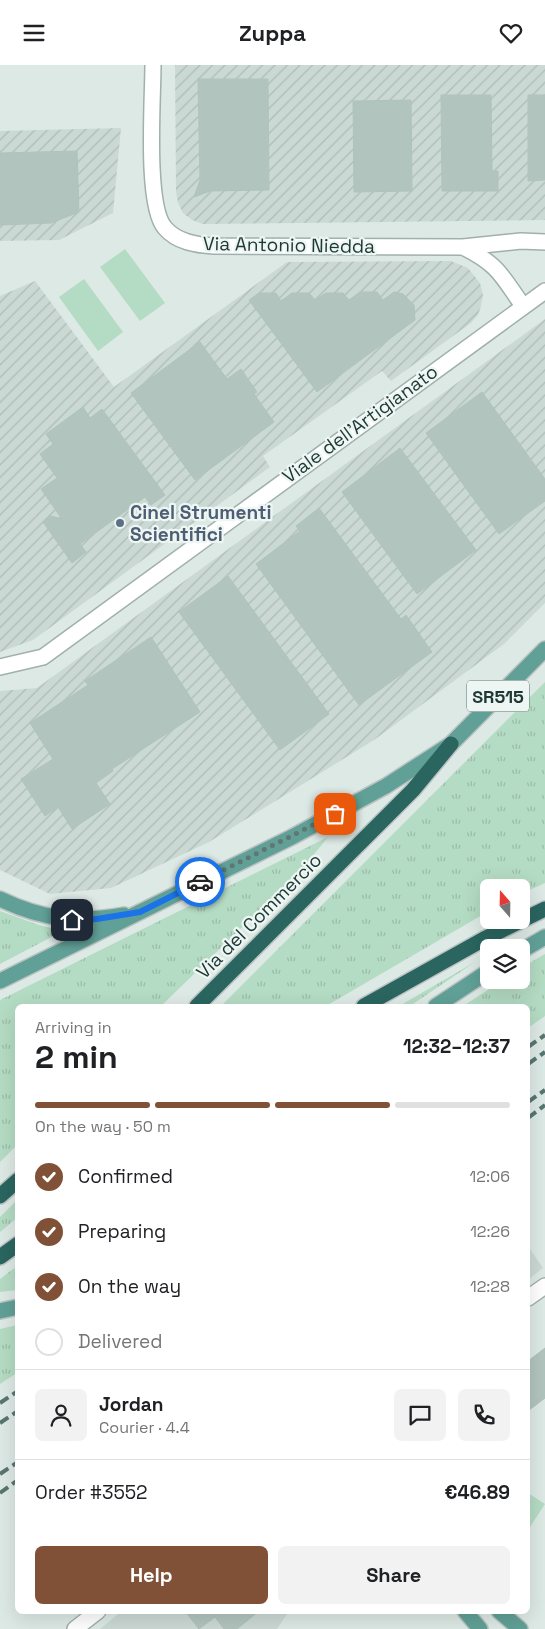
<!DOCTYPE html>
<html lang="en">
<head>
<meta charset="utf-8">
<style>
  :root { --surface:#fff; --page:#f2f2f2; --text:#202124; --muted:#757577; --line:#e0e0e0; --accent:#805037 }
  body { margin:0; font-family:"Space Grotesk",sans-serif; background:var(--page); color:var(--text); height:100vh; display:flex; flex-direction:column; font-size:19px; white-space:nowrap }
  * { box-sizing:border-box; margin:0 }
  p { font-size:16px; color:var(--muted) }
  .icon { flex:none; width:28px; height:28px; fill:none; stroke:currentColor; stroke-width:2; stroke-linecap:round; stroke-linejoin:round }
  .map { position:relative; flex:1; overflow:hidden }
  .panel { position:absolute; left:15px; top:939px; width:515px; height:610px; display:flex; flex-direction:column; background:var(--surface); border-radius:8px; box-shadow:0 5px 20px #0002 }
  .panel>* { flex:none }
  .needle { width:32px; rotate:340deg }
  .tools { position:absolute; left:480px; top:814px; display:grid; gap:10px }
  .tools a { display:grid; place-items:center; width:50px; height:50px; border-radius:8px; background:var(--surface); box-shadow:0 5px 20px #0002; font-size:25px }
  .pin { position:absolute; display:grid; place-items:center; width:42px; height:42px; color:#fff; margin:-21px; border-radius:10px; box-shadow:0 2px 8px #0006 }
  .courier { position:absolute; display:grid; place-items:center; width:50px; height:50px; margin:-25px; border:4px solid #1a73e8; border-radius:50%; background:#fff; color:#222; box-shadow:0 1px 6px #0007 }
  .headline em { font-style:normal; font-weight:700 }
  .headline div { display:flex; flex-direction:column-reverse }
  .headline { display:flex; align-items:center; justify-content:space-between; height:85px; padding:0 20px }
  h1 { font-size:32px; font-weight:700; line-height:38px }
  .bar { display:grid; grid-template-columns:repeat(4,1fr); gap:8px 5px; align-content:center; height:60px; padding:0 20px }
  .bar i { height:6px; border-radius:4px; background:var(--line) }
  .bar .current { background:var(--accent) }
  .bar p { grid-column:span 4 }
  .line { display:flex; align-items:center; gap:12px; padding:0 20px; border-top:1px solid var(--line) }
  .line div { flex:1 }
  .round { display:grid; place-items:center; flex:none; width:52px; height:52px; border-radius:8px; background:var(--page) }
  ol { padding:0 20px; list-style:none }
  li { display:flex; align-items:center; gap:15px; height:55px }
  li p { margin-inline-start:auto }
  li .icon { padding:5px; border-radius:50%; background:var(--accent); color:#fff; stroke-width:4 }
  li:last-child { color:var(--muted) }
  li i { width:28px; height:28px; border:2px solid var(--line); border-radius:50% }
  .button { display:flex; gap:10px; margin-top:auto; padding:10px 20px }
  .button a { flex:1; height:58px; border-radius:8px; background:var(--accent); color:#fff; font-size:20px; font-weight:700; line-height:58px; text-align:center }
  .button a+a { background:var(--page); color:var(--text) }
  header { display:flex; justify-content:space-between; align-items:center; height:65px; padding:0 20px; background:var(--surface); font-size:22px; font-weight:700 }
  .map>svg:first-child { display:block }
  .built { fill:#cbd9d4 }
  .industrial { fill:url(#industrial-furrows) }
  .grass { fill:url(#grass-tufts) }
  .park { fill:#b4dbc3 }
  .building { fill:#b2c4be; stroke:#afc3bd }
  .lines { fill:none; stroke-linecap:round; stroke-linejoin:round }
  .street-casing { stroke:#a0b0ac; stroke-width:18 }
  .primary-casing { stroke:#bcc3c2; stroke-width:18 }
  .highway-casing { stroke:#bcc3c2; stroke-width:18 }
  .street { stroke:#fff; stroke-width:15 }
  .primary { stroke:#60a096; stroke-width:15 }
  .highway { stroke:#2a655f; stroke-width:15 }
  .rail { stroke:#587570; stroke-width:4; stroke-dasharray:10 5; stroke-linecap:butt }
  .done { stroke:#617672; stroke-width:5; stroke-dasharray:0 9 }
  .route { stroke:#1a73e8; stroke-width:6 }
  .service-dot { fill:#5c6f8a; stroke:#edf6f2; stroke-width:2 }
  .labels { text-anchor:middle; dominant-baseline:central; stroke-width:4.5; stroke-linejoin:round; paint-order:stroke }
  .shield { fill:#edf6f2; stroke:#5c716d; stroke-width:1 }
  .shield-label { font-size:18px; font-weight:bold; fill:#1e3834 }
  .street-label { font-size:19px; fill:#1e3834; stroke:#edf6f2 }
  .service-label { font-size:19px; font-weight:bold; fill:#4e5e75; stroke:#edf6f2; text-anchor:start }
</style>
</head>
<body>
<header><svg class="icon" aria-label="menu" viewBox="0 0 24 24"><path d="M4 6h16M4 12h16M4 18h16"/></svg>Zuppa<svg class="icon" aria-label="heart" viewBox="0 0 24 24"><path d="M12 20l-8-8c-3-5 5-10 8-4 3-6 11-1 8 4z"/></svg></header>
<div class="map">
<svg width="545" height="1564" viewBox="0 0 545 1564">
  <defs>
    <pattern id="industrial-furrows" width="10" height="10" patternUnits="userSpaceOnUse" patternTransform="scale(1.25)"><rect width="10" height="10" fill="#cbd9d4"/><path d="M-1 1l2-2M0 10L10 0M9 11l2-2" fill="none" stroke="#aebbb7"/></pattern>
    <pattern id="grass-tufts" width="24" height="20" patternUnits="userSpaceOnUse" patternTransform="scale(1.25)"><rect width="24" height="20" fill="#b4dbc3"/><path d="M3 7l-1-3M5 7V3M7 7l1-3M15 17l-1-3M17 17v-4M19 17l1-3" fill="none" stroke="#9abda8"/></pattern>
  </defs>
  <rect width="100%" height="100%" fill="#dde9e5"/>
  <path class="built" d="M528 1181 543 1203 528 1215Z
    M122 1546H289L277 1564H100Z"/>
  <path class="industrial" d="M175 0H545V155L203 159 192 155 183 148 178 138 176 126Z
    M121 63 113 148 59 175 0 176V66Z
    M451 196 468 203 480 218 483 230 481 241 478 250 471 258 391 316 382 306 263 391 270 402 33 575 0 587V231L35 216 114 322 287 197Z
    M545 254V538L504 579 374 675 209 777 111 823 50 829 0 805V626L37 623Z"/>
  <path class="grass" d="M545 617V818L521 829V822H489V846L326 941H221Z
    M328 772 303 803 161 941H18L17 1080 0 1097V935Z
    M0 846 39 860 63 866 0 899Z
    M545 889V951L528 963V941H463L503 915H521V903Z
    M475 897 410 941H399Z
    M17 1135V1153L0 1167V1152Z
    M17 1201V1225L0 1227V1214Z
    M17 1260V1308L0 1319V1264Z"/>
  <path class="park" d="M125 184 165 238 140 256 100 202Z
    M84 214 123 267 98 286 59 232Z
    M528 1428 545 1439 528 1465Z"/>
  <path class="building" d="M198 14H268L269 125 210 126 194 132 200 115Z
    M441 30H491L492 106H498V126H442Z
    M528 30H545V115L528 116Z
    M411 35 412 126 354 127 353 36Z
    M77 86 79 147 51 158 0 160V88Z
    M360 227H377L383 235 394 227 403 229 414 240 415 255 317 327 249 235 259 228H276L281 236 292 228H309L315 235 326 228H343L349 235Z
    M200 277 227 314 241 304 257 327 254 329 274 357 195 415 131 328Z
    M482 327 545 414V436L499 469 426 368Z
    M83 342 90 353 102 344 165 430 151 440 145 432 80 479 86 487 72 498 43 457 51 451 62 454 41 424 57 413 40 389 53 379 46 369Z
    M400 383 476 485 417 529 342 427Z
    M319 443 401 554 406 550 432 587 359 640 256 499 300 466 296 461Z
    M228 511 329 649 280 685 179 547Z
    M151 572 200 647 112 704 113 706 96 718 110 739 72 764 58 742 45 751 21 714 53 694 30 658 88 620 85 616Z
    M545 1283V1333L528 1346V1296Z
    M185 1546H259L237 1564H224L215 1552 199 1564Z"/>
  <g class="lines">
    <g class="street-casing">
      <path id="street" d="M153 0C153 33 145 141 165 163 177 177 196 180 214 181L463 182 521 176 545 177
        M463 182C499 200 501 210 523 241
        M0 602 43 592 545 226
        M528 1233 545 1221
        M75 1564 98 1546"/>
    </g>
    <g class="primary-casing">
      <path id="primary" d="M0 834C44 855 77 858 124 850
        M521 886 545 872
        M0 916 292 772 386 721 451 679 545 584
        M436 941 489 906
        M0 1246 18 1242
        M465 1546 480 1564
        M499 1546 520 1564"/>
    </g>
    <g class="highway-casing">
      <path id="highway" d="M197 941 413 725 451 679
        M364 941 484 874 545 844
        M0 1131 18 1115
        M0 1192 18 1179"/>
    </g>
    <use href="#street" class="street"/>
    <use href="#primary" class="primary"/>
    <use href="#highway" class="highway"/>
    <path class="rail" d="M528 982 545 970
      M528 999 545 987
      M528 1037 545 1025
      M528 1053 545 1040
      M0 1338 18 1326
      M0 1358 18 1346
      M0 1409 18 1397
      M0 1428 18 1415"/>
  </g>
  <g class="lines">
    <path class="done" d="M200 817 335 749"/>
    <path class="route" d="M72 855 97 854 140 847 200 817"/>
  </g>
  <circle class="service-dot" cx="120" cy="458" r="5"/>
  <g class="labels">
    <rect class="shield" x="467" y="615.5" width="62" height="31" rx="4"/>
    <g class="shield-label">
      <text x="498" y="631">SR515</text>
    </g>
    <g class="street-label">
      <text transform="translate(289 180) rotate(1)">Via Antonio Niedda</text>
      <text transform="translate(360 359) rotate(-36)">Viale dell'Artigianato</text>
      <text transform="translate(259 851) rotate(-45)">Via del Commercio</text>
    </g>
    <g class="service-label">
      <text x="130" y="447">Cinel Strumenti<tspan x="130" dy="22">Scientifici</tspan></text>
    </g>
  </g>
</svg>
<div class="tools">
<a><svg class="needle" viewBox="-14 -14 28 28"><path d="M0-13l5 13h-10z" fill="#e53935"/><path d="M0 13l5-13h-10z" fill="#757577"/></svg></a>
<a><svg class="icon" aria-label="layers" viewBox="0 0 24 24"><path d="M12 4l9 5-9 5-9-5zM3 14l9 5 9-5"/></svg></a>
</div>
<div class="pin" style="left:335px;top:749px;background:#ea580c"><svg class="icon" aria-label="bag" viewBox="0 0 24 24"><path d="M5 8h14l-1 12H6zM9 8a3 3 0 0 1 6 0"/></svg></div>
<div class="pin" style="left:72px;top:855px;background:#1f2937"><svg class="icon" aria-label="home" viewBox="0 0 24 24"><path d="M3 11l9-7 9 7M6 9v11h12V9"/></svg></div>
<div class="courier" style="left:200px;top:817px"><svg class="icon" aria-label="car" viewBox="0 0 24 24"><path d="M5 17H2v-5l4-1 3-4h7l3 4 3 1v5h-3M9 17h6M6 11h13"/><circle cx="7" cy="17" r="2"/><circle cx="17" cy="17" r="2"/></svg></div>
<section class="panel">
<div class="headline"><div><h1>2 min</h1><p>Arriving in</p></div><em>12:32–12:37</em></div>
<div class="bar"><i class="current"></i><i class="current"></i><i class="current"></i><i></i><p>On the way · 50 m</p></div>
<ol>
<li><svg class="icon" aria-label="check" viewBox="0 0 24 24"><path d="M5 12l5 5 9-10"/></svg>Confirmed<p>12:06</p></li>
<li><svg class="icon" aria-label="check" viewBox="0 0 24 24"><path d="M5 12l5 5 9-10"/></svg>Preparing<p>12:26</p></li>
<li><svg class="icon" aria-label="check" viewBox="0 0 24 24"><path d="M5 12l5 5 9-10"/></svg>On the way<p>12:28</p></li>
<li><i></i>Delivered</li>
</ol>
<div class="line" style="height:90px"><a class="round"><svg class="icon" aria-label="person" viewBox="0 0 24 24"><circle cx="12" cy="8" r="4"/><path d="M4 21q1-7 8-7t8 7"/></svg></a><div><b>Jordan</b><p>Courier · 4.4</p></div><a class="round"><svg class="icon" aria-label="chat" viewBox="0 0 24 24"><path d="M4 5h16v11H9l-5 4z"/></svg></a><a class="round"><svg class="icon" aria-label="phone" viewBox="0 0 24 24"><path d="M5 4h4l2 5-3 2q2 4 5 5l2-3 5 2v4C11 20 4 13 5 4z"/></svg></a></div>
<div class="line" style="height:65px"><div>Order #3552</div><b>€46.89</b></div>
<div class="button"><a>Help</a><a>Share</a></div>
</section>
</div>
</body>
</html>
